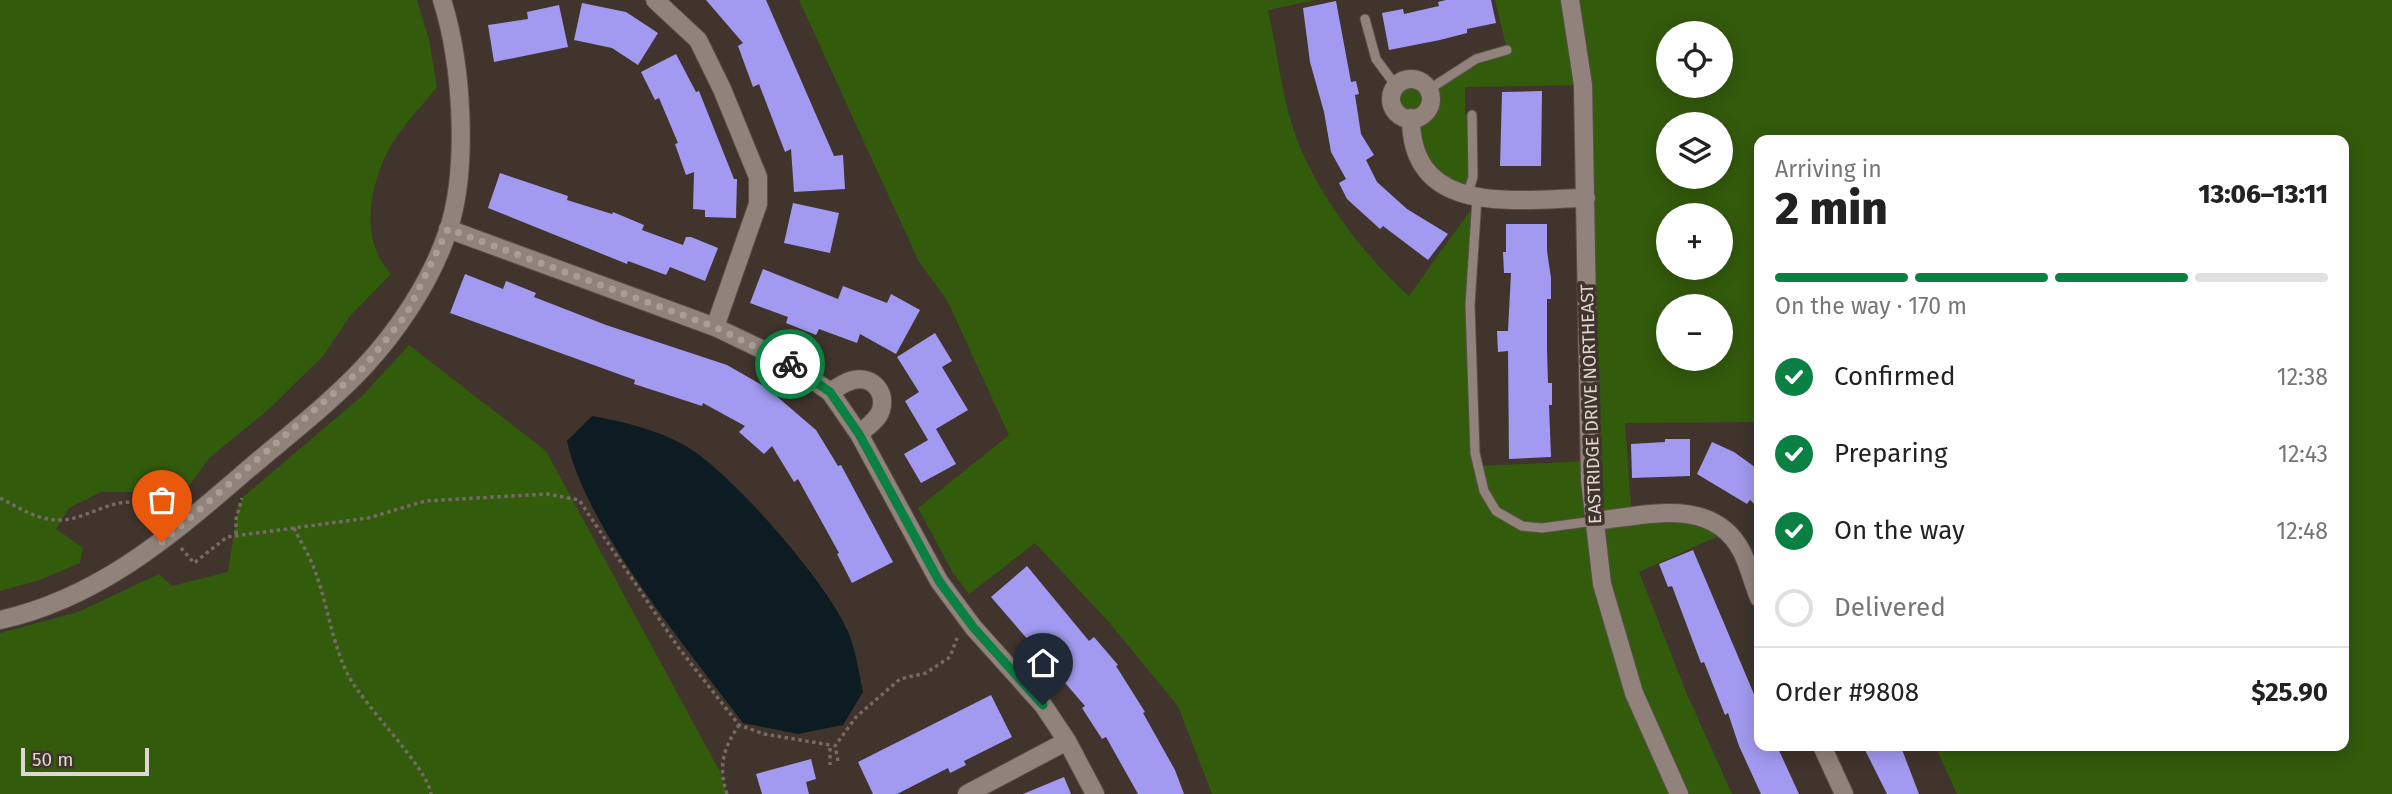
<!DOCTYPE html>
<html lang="en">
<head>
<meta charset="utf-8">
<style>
  :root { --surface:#fff; --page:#f6f6f6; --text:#222; --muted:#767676; --line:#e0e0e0; --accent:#0b8043 }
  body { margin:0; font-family:"Fira Sans",sans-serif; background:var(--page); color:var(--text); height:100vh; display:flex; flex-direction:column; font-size:26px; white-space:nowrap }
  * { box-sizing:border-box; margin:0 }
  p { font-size:23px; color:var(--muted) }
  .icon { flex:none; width:38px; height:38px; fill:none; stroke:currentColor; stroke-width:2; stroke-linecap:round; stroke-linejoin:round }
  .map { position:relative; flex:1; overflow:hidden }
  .drawer { position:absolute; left:1754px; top:135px; width:595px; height:616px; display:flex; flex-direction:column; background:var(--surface); border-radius:14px; box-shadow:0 4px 18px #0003 }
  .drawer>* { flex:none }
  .controls { position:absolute; left:1656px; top:21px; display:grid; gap:14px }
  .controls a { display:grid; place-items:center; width:77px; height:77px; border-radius:50%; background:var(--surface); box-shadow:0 4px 18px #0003; font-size:35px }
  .scale { position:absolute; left:21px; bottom:18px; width:128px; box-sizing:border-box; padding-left:7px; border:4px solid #ded7d2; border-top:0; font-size:19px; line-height:24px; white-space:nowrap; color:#ded7d2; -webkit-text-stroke:5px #40342d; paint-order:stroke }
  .pin { position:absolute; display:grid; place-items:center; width:60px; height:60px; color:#fff; margin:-72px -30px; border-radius:50% 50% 50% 0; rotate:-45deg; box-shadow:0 0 7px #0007 }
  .pin .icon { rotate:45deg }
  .courier { position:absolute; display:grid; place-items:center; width:70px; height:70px; margin:-35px; border:5px solid #0b8043; border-radius:50%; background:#fff; color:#222; box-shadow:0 2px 9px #0007 }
  .summary em { font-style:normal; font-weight:800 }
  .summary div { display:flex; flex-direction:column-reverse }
  .summary { display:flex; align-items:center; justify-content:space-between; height:119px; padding:0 21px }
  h1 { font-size:46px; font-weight:800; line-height:52px }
  .bar { display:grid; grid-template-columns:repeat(4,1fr); gap:10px 7px; align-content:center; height:84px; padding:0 21px }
  .bar i { height:9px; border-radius:5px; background:var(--line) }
  .bar .active { background:var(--accent) }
  .bar p { grid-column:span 4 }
  .line { display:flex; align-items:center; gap:18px; padding:0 21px; border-top:2px solid var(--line) }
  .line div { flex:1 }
  ol { padding:0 21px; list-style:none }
  li { display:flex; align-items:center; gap:21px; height:77px }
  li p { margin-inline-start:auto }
  li .icon { padding:7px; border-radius:50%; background:var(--accent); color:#fff; stroke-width:4 }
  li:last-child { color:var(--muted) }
  li i { width:38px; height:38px; border:4px solid var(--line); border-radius:50% }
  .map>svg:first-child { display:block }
  .green { fill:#335b0c; fill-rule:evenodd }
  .water { fill:#0d1c23 }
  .building { fill:#a29af0 }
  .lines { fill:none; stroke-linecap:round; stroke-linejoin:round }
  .service-casing { stroke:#5a504a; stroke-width:11 }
  .minor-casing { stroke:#5a504a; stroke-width:20 }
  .path { stroke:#756a64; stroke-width:3.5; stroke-dasharray:3.5 3.5; stroke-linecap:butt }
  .service { stroke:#91837b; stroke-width:9 }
  .minor { stroke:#91837b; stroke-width:18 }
  .done { stroke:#a79e98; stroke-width:7; stroke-dasharray:0 12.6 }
  .route { stroke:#0b8043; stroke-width:9 }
  .labels { text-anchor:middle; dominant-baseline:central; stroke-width:7; stroke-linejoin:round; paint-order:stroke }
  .street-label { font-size:18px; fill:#ded7d2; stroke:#40342d }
</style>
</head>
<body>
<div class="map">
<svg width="2392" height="794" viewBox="0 0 2392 794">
  <rect width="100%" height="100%" fill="#40342d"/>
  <path class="green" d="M0 0H417L429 40 437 87C422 106 402 126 390 147 369 187 359 239 391 274L351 315 323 356 268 410 208 459 185 492 171 497 141 492H101L69 508 56 529 83 548 80 563 40 580 0 591Z
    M799 0H1316L1268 10C1277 49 1281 93 1294 131 1314 190 1363 255 1409 296L1469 212 1475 214 1471 267 1477 466 1589 461 1583 85 1465 87V115H1472L1473 177 1467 196 1442 184 1404 118 1392 104 1393 92 1400 82 1419 81 1429 89 1456 71 1507 50 1495 0H2392V794H1957L1935 746H2343V140H1759V422L1625 423 1632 517 1675 512 1727 532 1639 572 1686 692 1732 794H1212L1178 706 1107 620 1035 543 969 594 953 573 918 508 1009 435 947 300 919 262ZM1668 33H1720V86H1668ZM1668 124H1720V177H1668ZM1668 215H1720V268H1668ZM1668 306H1720V359H1668Z
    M409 345 546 451 721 774 727 794H0V633L78 612 159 574 172 586 228 572 238 508 243 497 362 396Z"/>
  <path class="water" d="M592 416C623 422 656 429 684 445 729 469 831 587 849 634 856 652 859 673 863 692L843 725 798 734 743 723C688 649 586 529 567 441Z"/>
  <path class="building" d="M706 0H766L834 156 843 155 845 189 794 192 791 149 785 152 759 84 753 87 738 46 743 43Z
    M1446 0H1491L1496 23 1467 29V33L1440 40 1389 50 1382 13 1403 9 1404 14 1439 6 1438 2Z
    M1336 1 1351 82 1356 81 1359 94 1355 95 1361 134 1374 155 1366 160 1377 182 1407 209 1448 234 1428 260 1383 226 1380 229 1347 199 1339 183 1346 179 1331 152 1324 112 1310 62 1303 8Z
    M582 3 626 12 658 33 638 65 612 48 574 40Z
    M559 5 568 47 494 62 488 25 528 19 527 12Z
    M676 54 696 92 699 91 734 179H737L736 218 705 217V210L693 209 694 172 686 175 675 144 678 143 659 98 655 100 641 72Z
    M1542 91 1541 166H1500L1502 92Z
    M500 173 568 196 567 200 612 214 613 212 644 225 642 230 683 245 686 237H691L718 248 705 281 670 267 666 275 628 261 627 264 488 208Z
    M793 203 839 213 830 253 784 243Z
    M1506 224H1547V251L1551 278V299H1547V350L1548 383H1552V405H1549L1551 457 1509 459 1508 351 1498 352 1497 331H1508L1511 273H1504L1503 252H1506Z
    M763 269 838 299 843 286 887 303 891 294 920 310 896 354 860 334 857 343 819 329 816 335 786 323 788 317 750 303Z
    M465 274 503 289 506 281 536 293 534 297 606 325 727 365 767 388 816 430 838 466 841 465 893 562 852 583 837 554 839 553 798 479 794 482 772 446 764 454 739 432 745 426 703 403 702 406 634 384 635 380 450 313Z
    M935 333 952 361 942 367 968 410 936 429 956 464 921 483 904 454 928 440 905 401 919 392 897 357Z
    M1665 439H1690V476L1632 478 1631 444 1665 442Z
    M1712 442 1734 452 1759 470V508L1750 500 1747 504 1697 474Z
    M1693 550 1759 706V746H1777L1799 794H1761L1739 746 1728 713 1725 715 1704 662 1701 663 1672 586 1668 587 1659 564Z
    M1027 566 1089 641 1094 637 1118 665 1116 666 1145 712 1143 713 1175 770 1184 794H1138L1106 737 1102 739 1082 708 1085 706 991 597Z
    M991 695 1012 737 964 761 966 765 950 773 948 768 897 794H873L858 762Z
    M1863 746H1905L1901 747 1919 794H1887Z
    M811 759 816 779 806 782 809 794H762L756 774Z
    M1064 777 1071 794H1023Z"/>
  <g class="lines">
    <g class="service-casing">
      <path id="service" d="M1365 19 1376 59 1396 86
        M1428 90 1476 59 1507 50
        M1467 196 1473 177 1472 115
        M1477 198 1470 305 1475 453 1484 491 1496 511 1522 526 1542 528 1594 521"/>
    </g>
    <g class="minor-casing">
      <path id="minor" d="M655 0 698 40 722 89 758 177V204L715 327
        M1570 0 1583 85 1590 480 1602 584 1634 693 1679 794
        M1391 99a20 20 0 1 1 40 0a20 20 0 1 1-40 0Z
        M1411 118C1411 218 1516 199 1586 198
        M448 229 715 327 784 360 830 392 859 434 939 581 973 627 1043 705 1067 741 1095 794
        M830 392C837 388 846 381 854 380 873 376 886 392 881 410 878 420 867 427 859 434
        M1594 521C1644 516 1713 495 1742 552 1749 566 1753 583 1759 598
        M0 620C95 599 166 540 238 478 279 442 324 409 362 369 398 331 431 281 448 231 469 168 462 63 442 0
        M1822 746 1844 794
        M967 794 1067 741"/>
    </g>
    <path class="path" d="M0 498C20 508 36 520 60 520 94 520 130 480 159 520
      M294 528C299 539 306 550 311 561 327 597 330 639 348 675 365 707 427 767 431 794
      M236 534V519L242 498
      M181 548 194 563 227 537 368 518 425 501 547 494 579 500 678 647 739 725 764 734 830 745V765
      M838 761 835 746 856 717 900 679 926 673 950 657 957 638
      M727 794C718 766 723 749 739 725"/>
    <use href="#service" class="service"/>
    <use href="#minor" class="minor"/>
  </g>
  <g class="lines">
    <path class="done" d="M162 542 364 367 406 315 448 229 715 327 790 364"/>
    <path class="route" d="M790 364 830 392 859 434 939 581 973 627 1043 705"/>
  </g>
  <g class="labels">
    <g class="street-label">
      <text transform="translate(1591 404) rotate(-92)">EASTRIDGE DRIVE NORTHEAST</text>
    </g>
  </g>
</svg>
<div class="controls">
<a><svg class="icon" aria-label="locate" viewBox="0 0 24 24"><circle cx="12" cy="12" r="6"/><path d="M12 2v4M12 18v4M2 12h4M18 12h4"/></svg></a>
<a><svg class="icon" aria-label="layers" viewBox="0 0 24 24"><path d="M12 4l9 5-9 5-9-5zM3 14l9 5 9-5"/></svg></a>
<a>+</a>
<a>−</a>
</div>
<div class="scale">50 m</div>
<div class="pin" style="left:162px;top:542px;background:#ea580c"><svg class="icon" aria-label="bag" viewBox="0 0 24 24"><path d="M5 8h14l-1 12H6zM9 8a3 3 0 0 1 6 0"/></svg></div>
<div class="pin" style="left:1043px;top:705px;background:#1f2937"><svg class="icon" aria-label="home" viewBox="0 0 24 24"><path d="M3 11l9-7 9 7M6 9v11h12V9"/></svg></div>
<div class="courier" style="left:790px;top:364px"><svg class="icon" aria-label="bike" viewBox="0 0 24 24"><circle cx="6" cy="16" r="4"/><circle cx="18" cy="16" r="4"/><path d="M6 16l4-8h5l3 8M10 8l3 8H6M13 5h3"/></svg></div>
<section class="drawer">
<div class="summary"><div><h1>2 min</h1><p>Arriving in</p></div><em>13:06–13:11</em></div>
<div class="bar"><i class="active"></i><i class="active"></i><i class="active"></i><i></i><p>On the way · 170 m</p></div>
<ol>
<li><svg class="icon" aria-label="check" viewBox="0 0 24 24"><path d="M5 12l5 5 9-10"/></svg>Confirmed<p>12:38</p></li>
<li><svg class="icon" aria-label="check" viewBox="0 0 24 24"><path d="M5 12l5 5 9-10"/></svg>Preparing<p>12:43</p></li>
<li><svg class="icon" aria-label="check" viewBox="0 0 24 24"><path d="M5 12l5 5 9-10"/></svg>On the way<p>12:48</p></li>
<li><i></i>Delivered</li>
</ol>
<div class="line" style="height:91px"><div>Order #9808</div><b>$25.90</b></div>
</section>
</div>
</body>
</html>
